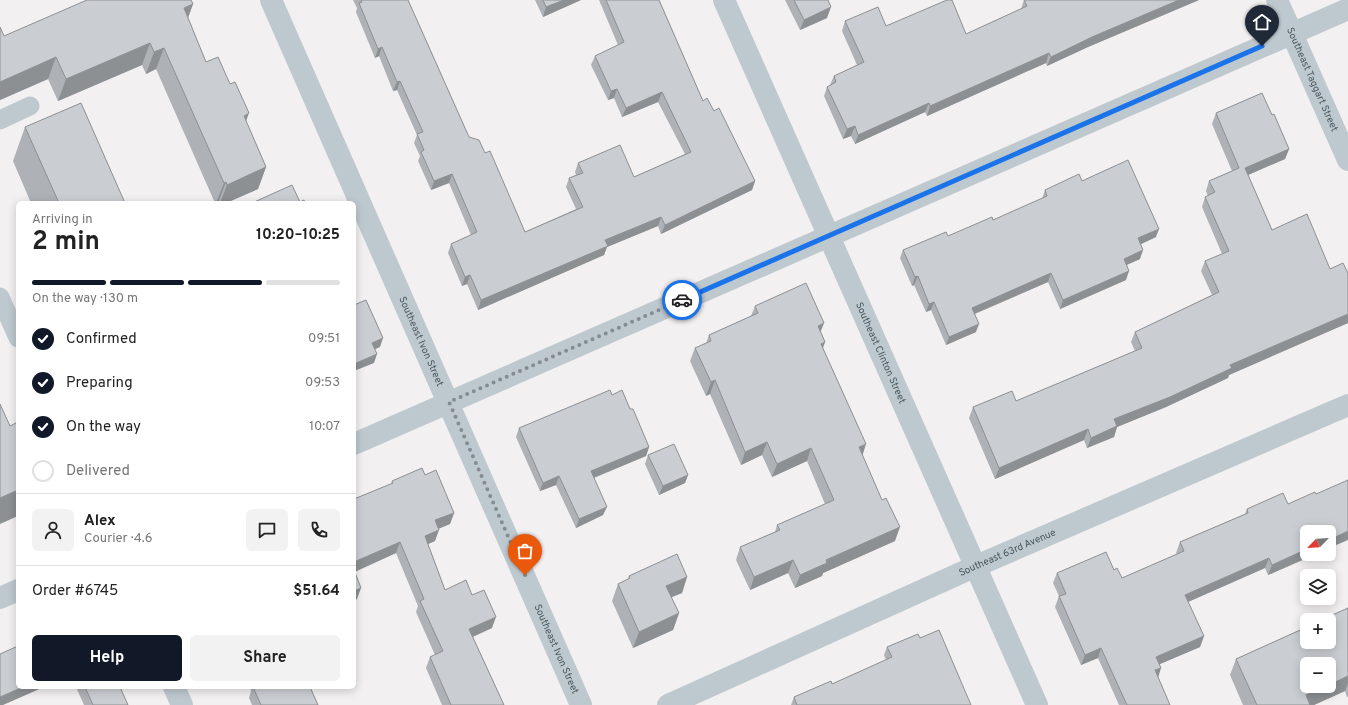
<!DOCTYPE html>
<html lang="en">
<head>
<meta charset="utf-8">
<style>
  :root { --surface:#fff; --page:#f2f2f2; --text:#222; --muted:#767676; --line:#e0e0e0; --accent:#111827 }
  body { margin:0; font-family:Overpass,sans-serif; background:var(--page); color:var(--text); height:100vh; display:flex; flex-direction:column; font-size:15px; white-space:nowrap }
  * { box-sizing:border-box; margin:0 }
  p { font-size:13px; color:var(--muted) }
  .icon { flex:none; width:22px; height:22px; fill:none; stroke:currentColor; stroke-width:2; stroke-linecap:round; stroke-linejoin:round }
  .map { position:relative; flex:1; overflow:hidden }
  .side { position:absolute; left:16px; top:201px; width:340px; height:488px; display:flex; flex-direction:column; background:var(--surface); border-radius:6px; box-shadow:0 2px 10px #0003 }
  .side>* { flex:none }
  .needle { width:26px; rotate:246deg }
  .tools { position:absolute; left:1300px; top:525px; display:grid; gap:8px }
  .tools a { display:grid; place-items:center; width:36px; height:36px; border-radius:6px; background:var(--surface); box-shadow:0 2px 10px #0003; font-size:20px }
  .pin { position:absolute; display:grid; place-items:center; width:34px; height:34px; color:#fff; margin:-41px -17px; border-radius:50% 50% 50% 0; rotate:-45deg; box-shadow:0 0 4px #0007 }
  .pin .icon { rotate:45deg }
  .courier { position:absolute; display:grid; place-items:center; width:40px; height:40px; margin:-20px; border:3px solid #1a73e8; border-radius:50%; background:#fff; color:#222; box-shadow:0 1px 5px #0007 }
  .head em { font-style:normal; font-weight:700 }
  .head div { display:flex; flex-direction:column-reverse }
  .head { display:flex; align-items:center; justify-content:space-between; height:68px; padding:0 16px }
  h1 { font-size:26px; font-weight:700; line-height:30px }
  .bar { display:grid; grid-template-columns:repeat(4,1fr); gap:6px 4px; align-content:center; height:48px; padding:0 16px }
  .bar i { height:5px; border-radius:3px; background:var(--line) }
  .bar .on { background:var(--accent) }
  .bar p { grid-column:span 4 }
  .line { display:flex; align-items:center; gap:10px; padding:0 16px; border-top:1px solid var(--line) }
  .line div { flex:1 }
  .round { display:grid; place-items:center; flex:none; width:42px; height:42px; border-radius:6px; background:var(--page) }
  ol { padding:0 16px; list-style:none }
  li { display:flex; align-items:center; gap:12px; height:44px }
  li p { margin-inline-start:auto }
  li .icon { padding:4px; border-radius:50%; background:var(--accent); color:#fff; stroke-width:4 }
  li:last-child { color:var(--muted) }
  li i { width:22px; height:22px; border:2px solid var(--line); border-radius:50% }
  .action { display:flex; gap:8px; margin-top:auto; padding:8px 16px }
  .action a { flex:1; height:46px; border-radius:6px; background:var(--accent); color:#fff; font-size:16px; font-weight:700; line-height:46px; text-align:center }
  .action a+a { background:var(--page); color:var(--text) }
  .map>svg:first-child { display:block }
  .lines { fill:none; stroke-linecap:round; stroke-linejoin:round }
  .lane { stroke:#bec9cf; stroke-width:19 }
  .street { stroke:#bec9cf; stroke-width:22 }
  .wall { fill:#aeb1b5 }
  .shaded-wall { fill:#8d9093 }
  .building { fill:#caced2; stroke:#8d9093 }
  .done { stroke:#848c91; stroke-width:4; stroke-dasharray:0 7.2 }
  .route { stroke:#1a73e8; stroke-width:5 }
  .labels { text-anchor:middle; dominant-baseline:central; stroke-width:4; stroke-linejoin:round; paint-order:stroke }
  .street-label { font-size:10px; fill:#48565e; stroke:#fff }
</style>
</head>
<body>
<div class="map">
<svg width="1348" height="705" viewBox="0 0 1348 705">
  <rect width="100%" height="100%" fill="#f2f0f0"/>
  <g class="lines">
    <path class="lane" d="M0 120 30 106
      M0 297 18 338"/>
    <g class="street">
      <path id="s1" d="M271 0 581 705"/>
      <path id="s2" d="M724 0 1037 705"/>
      <path id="s3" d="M1277 0 1348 160"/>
      <path d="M354 444 1348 9"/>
      <path d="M0 598 18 590"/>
      <path d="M174 687 182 705"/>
      <path id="s4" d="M668 705 974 567 1348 405"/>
    </g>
  </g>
  <path class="wall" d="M353 0H408L469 137 485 153 525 232 576 209 566 187 569 178 576 175 575 172 578 163 634 177 685 154 658 102 622 117 614 98 608 100 591 65 595 56 618 45 599 0H659L703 101 714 111 755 181 752 190 661 234 658 226 607 247 604 255 478 310 467 284 462 286 448 253 451 244 471 235 449 183 431 190 418 161 420 156 414 143 417 135 397 90 393 91 379 56 375 58 356 12 357 8Z
    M535 0H581L543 17Z
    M785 0H828L827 18 800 30Z
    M1024 0H1199L1088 47 1047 66 1046 63 927 116 925 112 855 144 851 136 843 139 824 96 827 87 830 85 834 76 857 65 842 31 845 21 886 26 966 34 1021 9Z
    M193 4 188 18 206 62 246 121 266 167 258 189 226 203H215L156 69 146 74 142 65 58 101 48 79 0 100V27L4 36Z
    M1216 113 1272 115 1289 149 1285 159 1248 175 1272 230 1330 269 1348 273V323L1229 375 1228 378 1166 407 1117 427 1114 437 1087 448 1084 440 995 479 969 418 973 407 1016 401 1135 351 1131 342 1135 332 1212 295 1201 271 1205 261 1222 254 1202 207 1205 197 1208 196 1206 191 1209 181 1232 171 1212 124Z
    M25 127 125 203H31L13 161Z
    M1082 181 1156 237 1140 244V259L1126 265V280L1060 309 1048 282 975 314 976 332 946 345 931 310 926 312 914 285 912 286 900 258 903 250 948 236 993 220 1042 199 1045 190Z
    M755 306 821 332 825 342 823 348 862 456 895 541 823 573 822 576 795 588 788 573 750 590 736 560 740 547 775 532 777 525 825 504 807 461 772 477 762 455 741 465 710 394 706 396 690 361 695 348 706 343 709 335 751 316Z
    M612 395 630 409 649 447 646 456 594 478 603 515 576 528 556 485 540 491 516 437 519 428Z
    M648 455 688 475 685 483 659 495 645 464Z
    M425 475 454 513 450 524 438 528 435 541 428 544 445 590 472 595 492 628 473 637 504 705H442L426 668 430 657 435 655 416 612 418 606 396 553 355 572 357 599 354 601V499L391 484 392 481Z
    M1247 509 1307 554H1316L1268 575 1265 568 1188 602 1204 636 1200 647 1160 664 1158 677 1170 705H1119L1098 658 1081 665 1055 607 1059 596 1053 583 1057 573 1114 570 1122 578 1177 554 1176 553 1180 542 1245 514Z
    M629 576 687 577 682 593 671 597 679 613 673 630 633 648 612 601 618 584 628 579Z
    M1348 608V697H1347L1345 691 1314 705H1243L1230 675 1236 659Z
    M920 638 971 705H791L794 697 832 684 886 660 884 655 887 647Z
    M76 687H120L128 705H84Z
    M250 687H310L318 705H252L249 698 251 691Z"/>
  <path class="shaded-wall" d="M564 0H581L543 17 546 7Z
    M1179 0H1199L1088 47 1047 66 1051 57 1092 37Z
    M193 4 185 26 184 8Z
    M831 7 827 18 800 30 804 20Z
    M150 43 142 65 58 101 66 79Z
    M382 47 379 56 375 58 378 49Z
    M164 48 156 69 146 74 154 52Z
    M1049 53 1046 63 927 116 930 106Z
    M56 57 48 79 0 100V82Z
    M400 81 397 90 393 91 397 82Z
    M617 89 614 98 608 100 611 91Z
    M662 92 658 102 622 117 626 108Z
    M929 103 925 112 855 144 858 135Z
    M249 113 241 135 244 116Z
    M855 126 851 136 843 139 847 129Z
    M1289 149 1285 159 1241 178 1245 168Z
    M266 167 258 189 226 203H220L227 185Z
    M452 174 449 183 431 190 434 181Z
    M755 181 752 190 661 234 665 225Z
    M226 182 218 203H216L224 183Z
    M661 217 658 226 607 247 604 255 478 310 481 300 605 240Z
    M1159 229 1156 237 1135 247 1138 238Z
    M1143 250 1140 259 1120 268 1124 259Z
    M1129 271 1126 280 1060 309 1063 300Z
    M1051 273 1048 282 969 316 972 308Z
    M470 275 467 284 462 286 465 277Z
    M918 276 914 285 912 286 915 277Z
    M934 302 931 310 926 312 929 304Z
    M1348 314V323L1229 375 1228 378 1166 407 1117 427 1114 437 1087 448 1091 438 1114 419 1230 365Z
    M824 323 819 336 818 326Z
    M979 324 976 332 946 345 949 337Z
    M383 338 380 347 369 352 372 343Z
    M825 342 820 355 821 344Z
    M377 354 374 363 354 371V364Z
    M715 380 710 394 706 396 711 382Z
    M1088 429 1084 440 995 479 999 468Z
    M767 442 762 455 741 465 745 452Z
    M866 444 862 457 859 447Z
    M649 447 646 456 588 480 591 471Z
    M811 448 807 461 772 477 777 464Z
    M688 475 685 483 659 495 663 486Z
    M559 476 556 485 540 491 543 483Z
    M18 490V516L0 524V498Z
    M607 507 603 515 576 528 579 519Z
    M454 513 450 524 431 532 435 520Z
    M900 527 895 541 823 573 822 576 795 588 800 575 826 560Z
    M439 530 435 541 421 547 425 536Z
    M1348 531V540L1329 548V540Z
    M400 542 396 553 354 572V562Z
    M1307 549V554H1316L1268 575 1272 565Z
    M1269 558 1265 568 1181 605 1185 595Z
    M793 560 788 573 750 590 754 577Z
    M687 577 682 593 660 602 666 586Z
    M361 588 357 599 354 601V591Z
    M679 613 673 630 633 648 639 632Z
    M496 617 492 628 465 640 469 629Z
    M1204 636 1200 647 1153 667 1156 657Z
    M1101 648 1098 658 1081 665 1085 655Z
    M1161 668 1158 678 1155 670Z
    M1348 676V683L1345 691 1314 705H1302L1306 695 1326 686H1329V685Z
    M23 687H44L3 705H0V697Z"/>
  <path class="building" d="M87 0H191L193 4 184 8 206 62 218 57 230 84 235 82 249 113 244 116 266 167 227 185 226 182 224 183 164 48 154 52 150 43 66 79 56 57 0 82V27L4 36Z
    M361 0H408L469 137 479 140 485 153 490 151 525 232 583 207 569 178 583 173 578 163 620 145 634 177 691 152 662 92 626 108 617 89 611 91 595 56 624 42 606 0H659L703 101 707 98 714 111 719 108 755 181 665 225 661 217 605 240 608 246 481 300 470 275 465 277 451 244 477 232 452 174 434 181 421 152 424 150 417 134 423 132 400 81 397 82 382 47 378 49 359 3 362 2Z
    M543 0H564L546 7Z
    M794 0H828L831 7 804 20Z
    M947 0H952L966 34 1027 6 1024 0H1179L1092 37 1051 57 1049 53 930 106 929 103 858 135 855 126 847 129 827 87 836 82 834 76 864 62 845 21 878 7 886 26Z
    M1262 93 1272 115 1274 114 1289 149 1245 168 1272 230 1307 214 1330 269 1343 263 1348 273V314L1230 365 1232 368 1170 397 1114 419 1117 426 1091 438 1088 429 999 468 973 407 1012 391 1016 401 1142 348 1135 332 1219 292 1205 261 1229 251 1205 197 1215 192 1209 181 1239 168 1216 113Z
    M81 103 125 203H59L25 127Z
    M1128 160 1159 229 1138 238 1143 250 1124 259 1129 271 1063 300 1051 273 972 308 979 324 949 337 934 302 929 304 918 276 915 277 903 250 946 232 948 236 992 217 993 220 1047 196 1045 190 1079 174 1082 181Z
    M292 185 300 202 304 200 305 203H252Z
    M806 283 824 323 818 326 825 342 821 344 866 444 859 447 882 500 886 498 900 527 826 560 827 563 800 575 793 560 754 577 740 547 780 530 777 525 834 500 811 448 777 464 767 442 745 452 715 380 711 382 695 348 711 341 709 335 758 313 755 306Z
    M366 300 383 338 372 343 377 354 354 364V305Z
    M610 390 612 395 622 390 630 409H633L649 447 591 471 607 507 579 519 559 476 543 483 519 428Z
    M0 404 10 426 18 422V490L0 498Z
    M674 444 688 475 663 486 648 455Z
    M422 468 425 475 436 470 454 513 435 520 439 530 425 536 445 590 466 580 472 595 484 590 496 617 469 629 504 705H451L430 657 443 651 420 601 424 599 400 542 354 562V499L393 483 392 481Z
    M1348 480V531L1329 540V532H1307V549L1272 565 1269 558 1185 595 1204 636 1156 657 1161 668 1155 670 1170 705H1127L1101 648 1085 655 1059 596 1066 594 1057 573 1106 552 1114 570 1117 568 1122 578 1184 551 1180 542 1248 513 1247 509 1283 493 1288 504 1315 492 1316 494Z
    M677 554 687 577 666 586 679 613 639 632 618 584 630 578 629 576Z
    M354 570 361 588 354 591Z
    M1348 608V676L1329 685V664H1307V686H1326L1306 695 1310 705H1257L1236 659 1307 627V642H1329V620H1321Z
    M939 630 971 705H797L794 697 831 681 832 684 892 657 887 647 918 634 920 638Z
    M18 646V687H23L0 697V654Z
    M85 687H120L128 705H93Z
    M253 687H310L318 705H261Z"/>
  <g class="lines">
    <path class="done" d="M525 575 449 402 682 300"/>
    <path class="route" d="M682 300 1262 46"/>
  </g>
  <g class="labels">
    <g class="street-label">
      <text stroke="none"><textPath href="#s3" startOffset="87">Southeast Taggart Street</textPath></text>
      <text stroke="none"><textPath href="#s1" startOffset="373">Southeast Ivon Street</textPath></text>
      <text stroke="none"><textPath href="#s2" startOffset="386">Southeast Clinton Street</textPath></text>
      <text stroke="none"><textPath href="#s4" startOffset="372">Southeast 63rd Avenue</textPath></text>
      <text stroke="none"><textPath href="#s1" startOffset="709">Southeast Ivon Street</textPath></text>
    </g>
  </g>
</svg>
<div class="tools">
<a><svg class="needle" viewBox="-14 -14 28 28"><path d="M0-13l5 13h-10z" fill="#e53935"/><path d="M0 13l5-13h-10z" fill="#767676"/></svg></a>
<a><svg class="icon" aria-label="layers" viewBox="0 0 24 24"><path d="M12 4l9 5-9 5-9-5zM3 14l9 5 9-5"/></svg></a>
<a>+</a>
<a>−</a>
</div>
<div class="pin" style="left:525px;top:575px;background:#ea580c"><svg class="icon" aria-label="bag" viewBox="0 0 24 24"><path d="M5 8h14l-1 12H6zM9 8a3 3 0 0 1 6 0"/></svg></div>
<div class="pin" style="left:1262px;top:46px;background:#1f2937"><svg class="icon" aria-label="home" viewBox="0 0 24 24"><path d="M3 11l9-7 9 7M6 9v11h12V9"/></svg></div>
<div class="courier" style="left:682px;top:300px"><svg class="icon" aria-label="car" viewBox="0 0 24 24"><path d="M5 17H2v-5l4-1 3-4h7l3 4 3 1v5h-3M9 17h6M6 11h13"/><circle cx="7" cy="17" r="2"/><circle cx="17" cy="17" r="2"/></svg></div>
<section class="side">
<div class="head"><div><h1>2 min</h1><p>Arriving in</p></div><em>10:20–10:25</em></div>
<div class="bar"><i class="on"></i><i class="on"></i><i class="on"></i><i></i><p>On the way · 130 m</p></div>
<ol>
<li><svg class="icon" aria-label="check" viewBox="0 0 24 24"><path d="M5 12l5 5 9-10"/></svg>Confirmed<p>09:51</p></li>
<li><svg class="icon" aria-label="check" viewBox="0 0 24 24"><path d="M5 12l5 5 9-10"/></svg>Preparing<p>09:53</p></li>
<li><svg class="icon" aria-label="check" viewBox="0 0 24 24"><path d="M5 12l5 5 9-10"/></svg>On the way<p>10:07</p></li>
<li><i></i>Delivered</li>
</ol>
<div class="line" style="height:72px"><a class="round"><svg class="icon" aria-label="person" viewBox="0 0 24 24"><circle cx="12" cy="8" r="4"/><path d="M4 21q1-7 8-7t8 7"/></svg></a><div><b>Alex</b><p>Courier · 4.6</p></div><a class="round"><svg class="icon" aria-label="chat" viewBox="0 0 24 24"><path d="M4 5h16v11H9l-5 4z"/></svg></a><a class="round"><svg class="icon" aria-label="phone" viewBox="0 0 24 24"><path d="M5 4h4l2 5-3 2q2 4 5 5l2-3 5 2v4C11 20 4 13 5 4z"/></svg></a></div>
<div class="line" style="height:52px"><div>Order #6745</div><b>$51.64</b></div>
<div class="action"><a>Help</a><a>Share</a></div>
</section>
</div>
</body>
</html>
